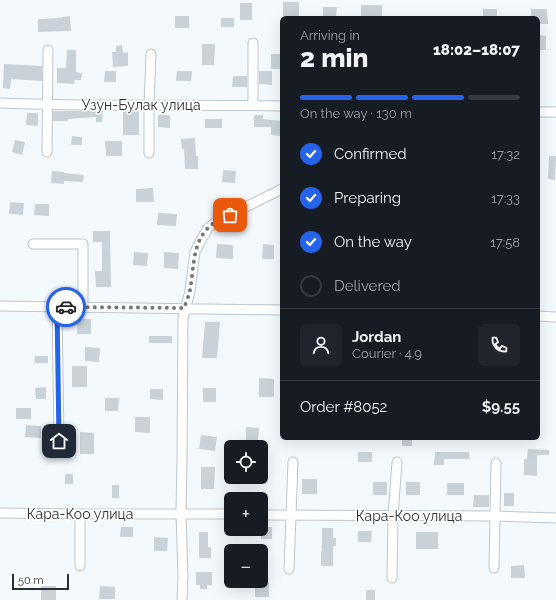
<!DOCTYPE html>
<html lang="en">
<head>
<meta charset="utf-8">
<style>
  :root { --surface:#171b24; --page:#20242c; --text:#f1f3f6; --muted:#9ea1a6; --line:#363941; --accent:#2563eb }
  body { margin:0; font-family:Raleway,sans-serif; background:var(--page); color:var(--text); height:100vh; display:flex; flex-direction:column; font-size:15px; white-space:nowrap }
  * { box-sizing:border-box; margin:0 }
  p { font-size:13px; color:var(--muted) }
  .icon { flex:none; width:22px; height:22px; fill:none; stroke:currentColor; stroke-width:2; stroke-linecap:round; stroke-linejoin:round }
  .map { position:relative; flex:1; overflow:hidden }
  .details { position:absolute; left:280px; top:16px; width:260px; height:424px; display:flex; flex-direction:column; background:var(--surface); border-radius:6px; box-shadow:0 4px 16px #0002 }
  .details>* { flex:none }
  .buttons { position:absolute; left:224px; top:440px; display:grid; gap:8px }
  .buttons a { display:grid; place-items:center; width:44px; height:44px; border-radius:6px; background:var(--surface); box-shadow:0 4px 16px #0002; font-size:20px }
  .scale { position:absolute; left:12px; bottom:10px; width:57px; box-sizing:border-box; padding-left:4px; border:2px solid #2c2f32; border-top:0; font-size:11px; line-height:14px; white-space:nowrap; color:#2c2f32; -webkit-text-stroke:3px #fff; paint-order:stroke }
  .pin { position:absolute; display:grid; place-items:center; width:34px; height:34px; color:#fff; margin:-17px; border-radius:8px; box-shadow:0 2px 6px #0006 }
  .courier { position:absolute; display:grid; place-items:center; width:40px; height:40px; margin:-20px; border:3px solid #2563eb; border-radius:50%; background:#fff; color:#222; box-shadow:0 1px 5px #0007 }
  .overview em { font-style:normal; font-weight:800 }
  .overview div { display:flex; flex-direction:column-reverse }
  .overview { display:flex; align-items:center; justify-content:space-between; height:68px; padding:0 20px }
  h1 { font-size:26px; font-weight:800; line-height:30px }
  .bar { display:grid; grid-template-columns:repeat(4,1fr); gap:6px 4px; align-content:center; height:48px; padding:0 20px }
  .bar i { height:5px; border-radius:3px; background:var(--line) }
  .bar .active { background:var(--accent) }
  .bar p { grid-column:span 4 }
  .line { display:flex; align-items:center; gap:10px; padding:0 20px; border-top:1px solid var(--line) }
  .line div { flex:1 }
  .round { display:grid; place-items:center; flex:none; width:42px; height:42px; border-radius:6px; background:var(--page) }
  ol { padding:0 20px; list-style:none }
  li { display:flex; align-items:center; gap:12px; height:44px }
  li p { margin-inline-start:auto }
  li .icon { padding:4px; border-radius:50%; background:var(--accent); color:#fff; stroke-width:4 }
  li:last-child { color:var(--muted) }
  li i { width:22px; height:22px; border:2px solid var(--line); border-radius:50% }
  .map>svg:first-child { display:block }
  .building { fill:#c9d2d9 }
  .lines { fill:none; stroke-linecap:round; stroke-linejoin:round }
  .minor-casing { stroke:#bdc6ce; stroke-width:11 }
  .minor { stroke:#fff; stroke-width:9 }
  .done { stroke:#727679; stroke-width:4; stroke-dasharray:0 7.2 }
  .route { stroke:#2563eb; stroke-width:5 }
  .labels { text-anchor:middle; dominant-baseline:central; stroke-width:3.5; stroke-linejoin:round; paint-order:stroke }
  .street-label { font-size:14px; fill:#2c2f32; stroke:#fff }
</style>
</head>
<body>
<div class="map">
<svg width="556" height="600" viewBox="0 0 556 600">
  <rect width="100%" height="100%" fill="#f4f9fe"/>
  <path class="building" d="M283 2H299V16H283Z
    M240 3H252V20H240Z
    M361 5H382V18H361Z
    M323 7H337L336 18H323Z
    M483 9H497V18H483Z
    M531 9H547L548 24H538V18H531Z
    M70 16 71 31 38 32V19L62 18V17Z
    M175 16H189V28H175Z
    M221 18H234V27H221Z
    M538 35 546 36V50H538Z
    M202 44H215L214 65H202Z
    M122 45 123 53 128 52V66L113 67 112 52H116V46Z
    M67 50H76V72L82 73 81 80H75L74 84 57 83V68H66Z
    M271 54H281V69H271Z
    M4 64 42 66V81L11 79 10 89 3 88Z
    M105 71H116V82H104Z
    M177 71H192L191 81H176Z
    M259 71H272V85L259 84Z
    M233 76H247V87H232Z
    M53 111H103L102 122H96V117L68 119 67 121H53Z
    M123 111H139V135H123Z
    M27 113H38V126L26 125Z
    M158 115H170V128L158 127Z
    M254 115H263V119L282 121V136L271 135V127H254Z
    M205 119H222V128H205Z
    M72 136 82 137V145H71Z
    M195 138 196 156H198V169H185L184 149H182L181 139Z
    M15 140 25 142 22 155 12 152Z
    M105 141H122V156H106Z
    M549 156H556L555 180 548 179Z
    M223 170 236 171 235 183 222 182Z
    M52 171 64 172V173L84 175 83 182 64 181V184L51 183Z
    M153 188 154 202H136V189Z
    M10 202 24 203 23 215 9 214Z
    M35 204H49V216L34 215Z
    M158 213 177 214 176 226 157 225Z
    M93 231H110L111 287H96L95 271H102V242H93Z
    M217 244 233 245V259L216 258Z
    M263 244 274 245V259H262Z
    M134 252 148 253 147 266 133 265Z
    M164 252 179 253 178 269 164 268Z
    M77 319H91V334H77Z
    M205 322H220L217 358H202Z
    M149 336H172V343H149Z
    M85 347 100 348 99 362 85 361Z
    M35 356H48V363H35Z
    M72 366H87V387H72Z
    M259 378 274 379V397H259Z
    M46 387V399H36L35 388Z
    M203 388H216V402H203Z
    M150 389H163V400L150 399Z
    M105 398H119L118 411H105Z
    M16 408H31V419H16Z
    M135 417H150V433L135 432Z
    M26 425 41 426V438L25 437Z
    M246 427 259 428 258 441H246Z
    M80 432 94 433V454H80Z
    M201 435 217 437 215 451 199 449Z
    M402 438H412V446H402Z
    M528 449 549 450V455H537V476L524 475V459H527Z
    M358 452H372V462H358Z
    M435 452H469V459H444V465H434Z
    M201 467H215L214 489H201Z
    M65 474H73V484H65Z
    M302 479H317V494H302Z
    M373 482H387V495H373Z
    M406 482H420V495H406Z
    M447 483H464V495H447Z
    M112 485H119V498H112Z
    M504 493H514V506H504Z
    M474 495H489V507H473Z
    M121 527H133V537H120Z
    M261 527H272V539H261Z
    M322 528H333V538H336V546H333V566H321V551H322Z
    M358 531H372L371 542H358Z
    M199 532H208V547H211V558H199Z
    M416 532H438V549H416Z
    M154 537 168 538 167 551H154Z
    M524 565 525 578H511V566Z
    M196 572H212V585H207V589H200V585H196Z
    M255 583H269V597H255Z
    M41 586H56V600H41Z
    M100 586 115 587V599H99Z
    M366 590H375V600H366Z"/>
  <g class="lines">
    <g class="minor-casing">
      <path id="minor" d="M253 43V105
        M0 103C94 107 188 104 282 106
        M538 112H556
        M47 152 48 50
        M149 153V105L151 54
        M33 244H83V307
        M0 306 282 310
        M57 307 59 441
        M538 316 556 317
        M0 513 80 514H231
        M261 515 495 516 556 518
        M80 566V514
        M494 568 496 463
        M289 569 293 462
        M392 578 393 516 397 462
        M182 600 183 576 181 514 182 457 183 318 190 291 195 252 201 240 208 228 217 221 282 189"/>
    </g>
    <use href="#minor" class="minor"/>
  </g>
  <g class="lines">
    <path class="done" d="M66 307 184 308C186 302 189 296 190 290 194 269 192 244 208 228 214 222 222 218 230 215"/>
    <path class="route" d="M59 441 57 307H66"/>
  </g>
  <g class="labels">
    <g class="street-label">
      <text x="141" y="105">Узун-Булак улица</text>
      <text x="80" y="514">Кара-Коо улица</text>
      <text x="409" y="516">Кара-Коо улица</text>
    </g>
  </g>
</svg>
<div class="buttons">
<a><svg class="icon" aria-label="locate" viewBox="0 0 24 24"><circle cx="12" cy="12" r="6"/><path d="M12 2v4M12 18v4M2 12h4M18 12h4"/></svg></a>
<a>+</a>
<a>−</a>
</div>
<div class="scale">50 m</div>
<div class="pin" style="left:230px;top:215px;background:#ea580c"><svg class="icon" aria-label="bag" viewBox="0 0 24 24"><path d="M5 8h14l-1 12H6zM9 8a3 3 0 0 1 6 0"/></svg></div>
<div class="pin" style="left:59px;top:441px;background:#1f2937"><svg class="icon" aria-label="home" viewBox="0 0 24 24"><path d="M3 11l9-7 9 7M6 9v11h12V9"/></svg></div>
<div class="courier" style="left:66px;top:307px"><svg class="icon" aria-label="car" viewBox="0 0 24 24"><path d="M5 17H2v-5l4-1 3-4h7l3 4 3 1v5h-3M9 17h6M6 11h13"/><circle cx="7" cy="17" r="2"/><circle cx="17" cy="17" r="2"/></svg></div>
<section class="details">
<div class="overview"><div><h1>2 min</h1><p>Arriving in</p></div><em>18:02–18:07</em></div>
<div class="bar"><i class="active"></i><i class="active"></i><i class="active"></i><i></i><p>On the way · 130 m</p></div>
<ol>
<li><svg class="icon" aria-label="check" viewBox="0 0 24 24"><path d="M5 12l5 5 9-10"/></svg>Confirmed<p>17:32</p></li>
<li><svg class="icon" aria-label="check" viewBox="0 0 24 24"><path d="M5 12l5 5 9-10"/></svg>Preparing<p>17:33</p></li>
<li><svg class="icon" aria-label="check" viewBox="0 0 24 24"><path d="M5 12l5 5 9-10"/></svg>On the way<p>17:58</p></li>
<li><i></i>Delivered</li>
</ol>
<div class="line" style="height:72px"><a class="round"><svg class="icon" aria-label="person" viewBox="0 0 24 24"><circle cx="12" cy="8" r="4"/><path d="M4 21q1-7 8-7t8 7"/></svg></a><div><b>Jordan</b><p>Courier · 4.9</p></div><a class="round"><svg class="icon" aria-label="phone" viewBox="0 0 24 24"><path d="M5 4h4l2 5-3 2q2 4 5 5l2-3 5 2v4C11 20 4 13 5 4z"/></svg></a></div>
<div class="line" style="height:52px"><div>Order #8052</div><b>$9.55</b></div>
</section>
</div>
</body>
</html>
